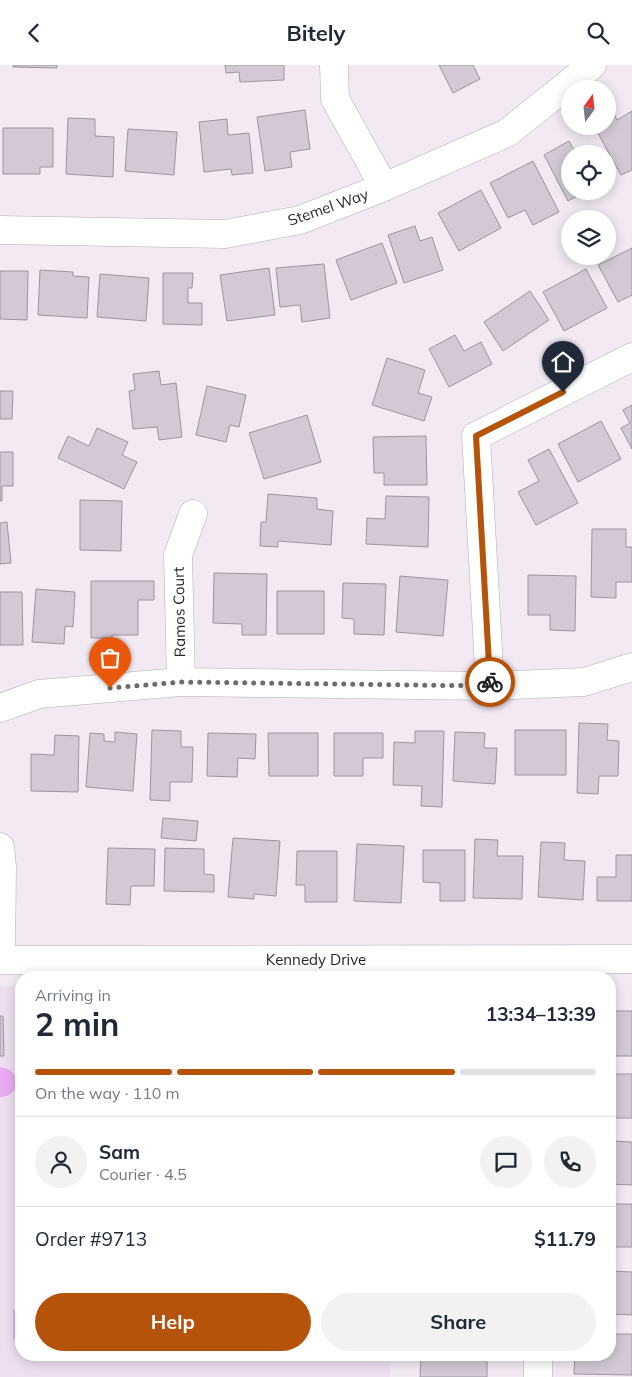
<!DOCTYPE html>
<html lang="en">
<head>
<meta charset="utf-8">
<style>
  :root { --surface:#fff; --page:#f2f2f3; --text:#1f2937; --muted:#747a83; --line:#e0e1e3; --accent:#b45309 }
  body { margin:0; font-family:Mulish,sans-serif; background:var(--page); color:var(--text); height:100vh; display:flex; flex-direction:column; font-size:19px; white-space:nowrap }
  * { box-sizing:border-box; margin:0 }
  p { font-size:16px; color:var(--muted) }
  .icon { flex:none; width:28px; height:28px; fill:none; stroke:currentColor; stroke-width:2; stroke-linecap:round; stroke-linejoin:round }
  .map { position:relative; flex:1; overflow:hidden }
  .drawer { position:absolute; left:15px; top:906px; width:601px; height:390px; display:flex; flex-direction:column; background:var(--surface); border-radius:20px; box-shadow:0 2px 12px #0003 }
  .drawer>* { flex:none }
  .needle { width:32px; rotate:15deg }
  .controls { position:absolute; left:561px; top:15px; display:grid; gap:10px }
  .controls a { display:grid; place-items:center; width:55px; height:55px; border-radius:50%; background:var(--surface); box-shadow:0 2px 12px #0003; font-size:25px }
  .pin { position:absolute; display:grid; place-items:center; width:42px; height:42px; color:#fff; margin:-51px -21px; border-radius:50% 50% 50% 0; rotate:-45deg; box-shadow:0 0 5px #0007 }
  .pin .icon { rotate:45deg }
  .courier { position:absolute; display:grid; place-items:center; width:50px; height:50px; margin:-25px; border:4px solid #b45309; border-radius:50%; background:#fff; color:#222; box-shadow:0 1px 6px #0007 }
  .headline em { font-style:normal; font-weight:700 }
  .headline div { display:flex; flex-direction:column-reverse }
  .headline { display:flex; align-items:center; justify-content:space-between; height:85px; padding:0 20px }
  h1 { font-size:32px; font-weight:700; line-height:38px }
  .bar { display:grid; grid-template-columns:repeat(4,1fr); gap:8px 5px; align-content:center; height:60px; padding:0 20px }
  .bar i { height:6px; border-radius:4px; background:var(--line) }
  .bar .on { background:var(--accent) }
  .bar p { grid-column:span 4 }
  .line { display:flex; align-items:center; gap:12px; padding:0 20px; border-top:1px solid var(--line) }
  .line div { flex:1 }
  .round { display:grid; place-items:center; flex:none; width:52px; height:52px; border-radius:26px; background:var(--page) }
  .button { display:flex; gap:10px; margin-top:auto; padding:10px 20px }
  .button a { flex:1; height:58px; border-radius:30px; background:var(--accent); color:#fff; font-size:20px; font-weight:700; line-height:58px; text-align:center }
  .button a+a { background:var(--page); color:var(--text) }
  header { display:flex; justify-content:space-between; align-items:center; height:65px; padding:0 20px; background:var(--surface); font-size:22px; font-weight:700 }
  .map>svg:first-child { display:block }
  .built { fill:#eddff0 }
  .green { fill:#e8acf3 }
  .building { fill:#d2c9d4; stroke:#9d949e }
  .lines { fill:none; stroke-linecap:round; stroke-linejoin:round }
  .minor-casing { stroke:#b4acb6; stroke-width:29 }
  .minor { stroke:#fff; stroke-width:28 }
  .done { stroke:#6f6a70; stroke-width:5; stroke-dasharray:0 9 }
  .route { stroke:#b45309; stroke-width:6 }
  .labels { text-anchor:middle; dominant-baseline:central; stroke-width:4; stroke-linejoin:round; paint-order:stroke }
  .street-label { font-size:15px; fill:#282529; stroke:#fff }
</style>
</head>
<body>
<header><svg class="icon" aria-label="back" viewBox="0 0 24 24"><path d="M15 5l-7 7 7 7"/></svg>Bitely<svg class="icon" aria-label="search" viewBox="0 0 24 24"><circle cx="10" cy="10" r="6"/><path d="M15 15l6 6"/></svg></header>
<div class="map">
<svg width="632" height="1312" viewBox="0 0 632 1312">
  <rect width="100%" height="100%" fill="#f2e9f3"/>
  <path class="built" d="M0 921H21V1290H390V1312H0Z"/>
  <path class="green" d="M0 1002C23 1004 22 1032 0 1032Z
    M13 1245H21V1275H13Z"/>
  <path class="building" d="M13 0H57V3L13 2Z
    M225 0H284V15L240 17 239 7 226 8Z
    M439 0H473L480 14 453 28Z
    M305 45 310 84 290 87 292 102 265 106 257 52Z
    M632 46V105L621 110 594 61H608V52L614 49 617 55Z
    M68 53 95 54V71L114 72 113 112 66 109Z
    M227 54 228 70 249 68 253 108 232 110 231 104 204 107 199 57Z
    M3 63H53V102H40V109H3Z
    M128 64 177 67 174 110 125 106Z
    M569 76 576 89H570V126H587L568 136 544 90Z
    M533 96 559 147 533 160 525 145 508 153 490 118Z
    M481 125 501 163 459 186 438 148Z
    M415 161 420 176 432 172 443 205 404 218 388 170Z
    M382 178 397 218 351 235 336 195Z
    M632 183V230L618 237 598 200Z
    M324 199 330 253 302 257 300 240 280 242 276 203Z
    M269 203 275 250 227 256 220 210Z
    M586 204 607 243 564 266 543 227Z
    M40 205 73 207V211L89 212 87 253 38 250Z
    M0 206H28L27 255 0 254Z
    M163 208H193L192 223H188V238H202V260L163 259Z
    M100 209 149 213 146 256 97 252Z
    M530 226 549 255 503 286 484 257Z
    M455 270 464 286 481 277 492 299 449 322 429 284Z
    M387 293 425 305 418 328 432 332 424 356 372 340Z
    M159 306 161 320 176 318 182 372 159 375 157 362 133 364 129 326 135 325 133 309Z
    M207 321 246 330 239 362 230 360 226 377 196 370Z
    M0 326H13L12 354H0Z
    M632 340V384L621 363 630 358 623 345Z
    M307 350 321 397 264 414 249 368Z
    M601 356 621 394 578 417 558 379Z
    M97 363 128 377 122 390 137 397 124 424 58 393 68 371 89 381Z
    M426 371 427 420H384V408H374L373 372Z
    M549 384 578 438 536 460 518 427 539 416 528 395Z
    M0 387H13V421H2V436H0Z
    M268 429 317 433V444L333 446 331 480 278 476V482L260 481 261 457H266Z
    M386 431 429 432 428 482 366 479 367 453 385 454Z
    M80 435 122 436 121 486 80 485Z
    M7 457 11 498 0 499V458Z
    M592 464H626V482H632V517H616V533L591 532Z
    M214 508 267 509 266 570H242V559L213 558Z
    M528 510 576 511 575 566 550 565V550H528Z
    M400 511 448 515 443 571 396 567Z
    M91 516H154V535H138V570H112V573H91Z
    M343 518 386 519 384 570 354 569V554L342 553Z
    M36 524 75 527 73 562 65 561 64 579 32 577Z
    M277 526H324V569H277Z
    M0 527H22L23 580H0Z
    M579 658 608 659 607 675 619 676 618 711H599L598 729 577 728Z
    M152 665 181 666V682H193L192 717H170V736L150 735Z
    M515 665H566V710H515Z
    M415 666H444L442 742 421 741 422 721 393 720 394 677 415 678Z
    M115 667 137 669 133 726 86 722 90 668 104 669V676L115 677Z
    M455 667 485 668 484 683H497L495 719 453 716Z
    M208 668 256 669 255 694 238 693 237 712 207 711Z
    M268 668H318V711H269Z
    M334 668H383V693H363V711H334Z
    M55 670 79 671 78 727 31 726V689L54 690Z
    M163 753 198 756 196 776 161 773Z
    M233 773 280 776 276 831 254 829V834L228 832Z
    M475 774 498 775 497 791H523L522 834 473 833Z
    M541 777 565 778 564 795 585 796 583 835 538 832Z
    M357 779 404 781 401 838 354 836Z
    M108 783 155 784 154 821H131L130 840 106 839Z
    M165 783 204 784V809L214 810V827L164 826Z
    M423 785H465V836H440V818L423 817Z
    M297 786H337V837H305V820H296Z
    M616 790H632V836H597V812H616Z
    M610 946H632V991H610Z
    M0 951H3L4 991H0Z
    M610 1009H632V1053H610Z
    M610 1076 632 1077V1120L610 1119Z
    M610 1139H632V1182H610Z
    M610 1206 632 1207V1250L610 1249Z
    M610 1269H632V1310L574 1309 575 1290H610Z
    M421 1292 487 1295V1312H420Z"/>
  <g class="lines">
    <g class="minor-casing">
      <path id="minor" d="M334 0 335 34 384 122
        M0 165 225 169 300 155 384 122 507 68 592 0
        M181 617 178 490 193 449
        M490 621 476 371 632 292
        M0 643 39 629 181 617 490 621 584 617 632 602
        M0 782 2 802 1 895
        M0 895 632 894
        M538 1290V1312"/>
    </g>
    <use href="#minor" class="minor"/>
  </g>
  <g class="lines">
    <path class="done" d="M110 623 181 617 490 621V617"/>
    <path class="route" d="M490 617 476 371 563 327"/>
  </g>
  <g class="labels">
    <g class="street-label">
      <text transform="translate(328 142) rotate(-19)">Stemel Way</text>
      <text transform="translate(179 547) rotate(-91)">Ramos Court</text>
      <text x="316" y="894">Kennedy Drive</text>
    </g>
  </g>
</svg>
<div class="controls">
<a><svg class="needle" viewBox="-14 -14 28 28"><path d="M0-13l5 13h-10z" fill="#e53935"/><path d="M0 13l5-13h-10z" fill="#747a83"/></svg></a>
<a><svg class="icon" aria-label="locate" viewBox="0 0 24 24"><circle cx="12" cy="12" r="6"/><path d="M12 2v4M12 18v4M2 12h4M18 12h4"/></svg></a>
<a><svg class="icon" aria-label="layers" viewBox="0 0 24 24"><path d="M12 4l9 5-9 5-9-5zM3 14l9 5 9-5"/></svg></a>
</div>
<div class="pin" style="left:110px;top:623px;background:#ea580c"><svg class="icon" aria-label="bag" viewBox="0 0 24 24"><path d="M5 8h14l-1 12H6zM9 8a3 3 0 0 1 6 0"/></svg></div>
<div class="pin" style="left:563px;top:327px;background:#1f2937"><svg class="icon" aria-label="home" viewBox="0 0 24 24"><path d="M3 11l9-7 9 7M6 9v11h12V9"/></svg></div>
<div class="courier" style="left:490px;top:617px"><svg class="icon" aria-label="bike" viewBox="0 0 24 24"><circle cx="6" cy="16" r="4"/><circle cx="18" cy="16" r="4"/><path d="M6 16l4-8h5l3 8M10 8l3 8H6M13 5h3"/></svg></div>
<section class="drawer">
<div class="headline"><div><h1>2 min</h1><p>Arriving in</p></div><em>13:34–13:39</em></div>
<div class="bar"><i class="on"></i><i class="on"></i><i class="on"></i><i></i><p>On the way · 110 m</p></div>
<div class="line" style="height:90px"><a class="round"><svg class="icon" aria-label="person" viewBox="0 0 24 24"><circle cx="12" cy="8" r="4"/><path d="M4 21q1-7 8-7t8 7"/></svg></a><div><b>Sam</b><p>Courier · 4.5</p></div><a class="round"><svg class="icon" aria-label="chat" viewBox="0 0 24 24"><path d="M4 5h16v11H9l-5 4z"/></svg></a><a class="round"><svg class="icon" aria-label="phone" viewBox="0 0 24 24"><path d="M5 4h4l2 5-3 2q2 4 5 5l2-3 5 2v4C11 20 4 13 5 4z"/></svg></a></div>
<div class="line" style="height:65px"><div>Order #9713</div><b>$11.79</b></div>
<div class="button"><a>Help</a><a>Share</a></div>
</section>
</div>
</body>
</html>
